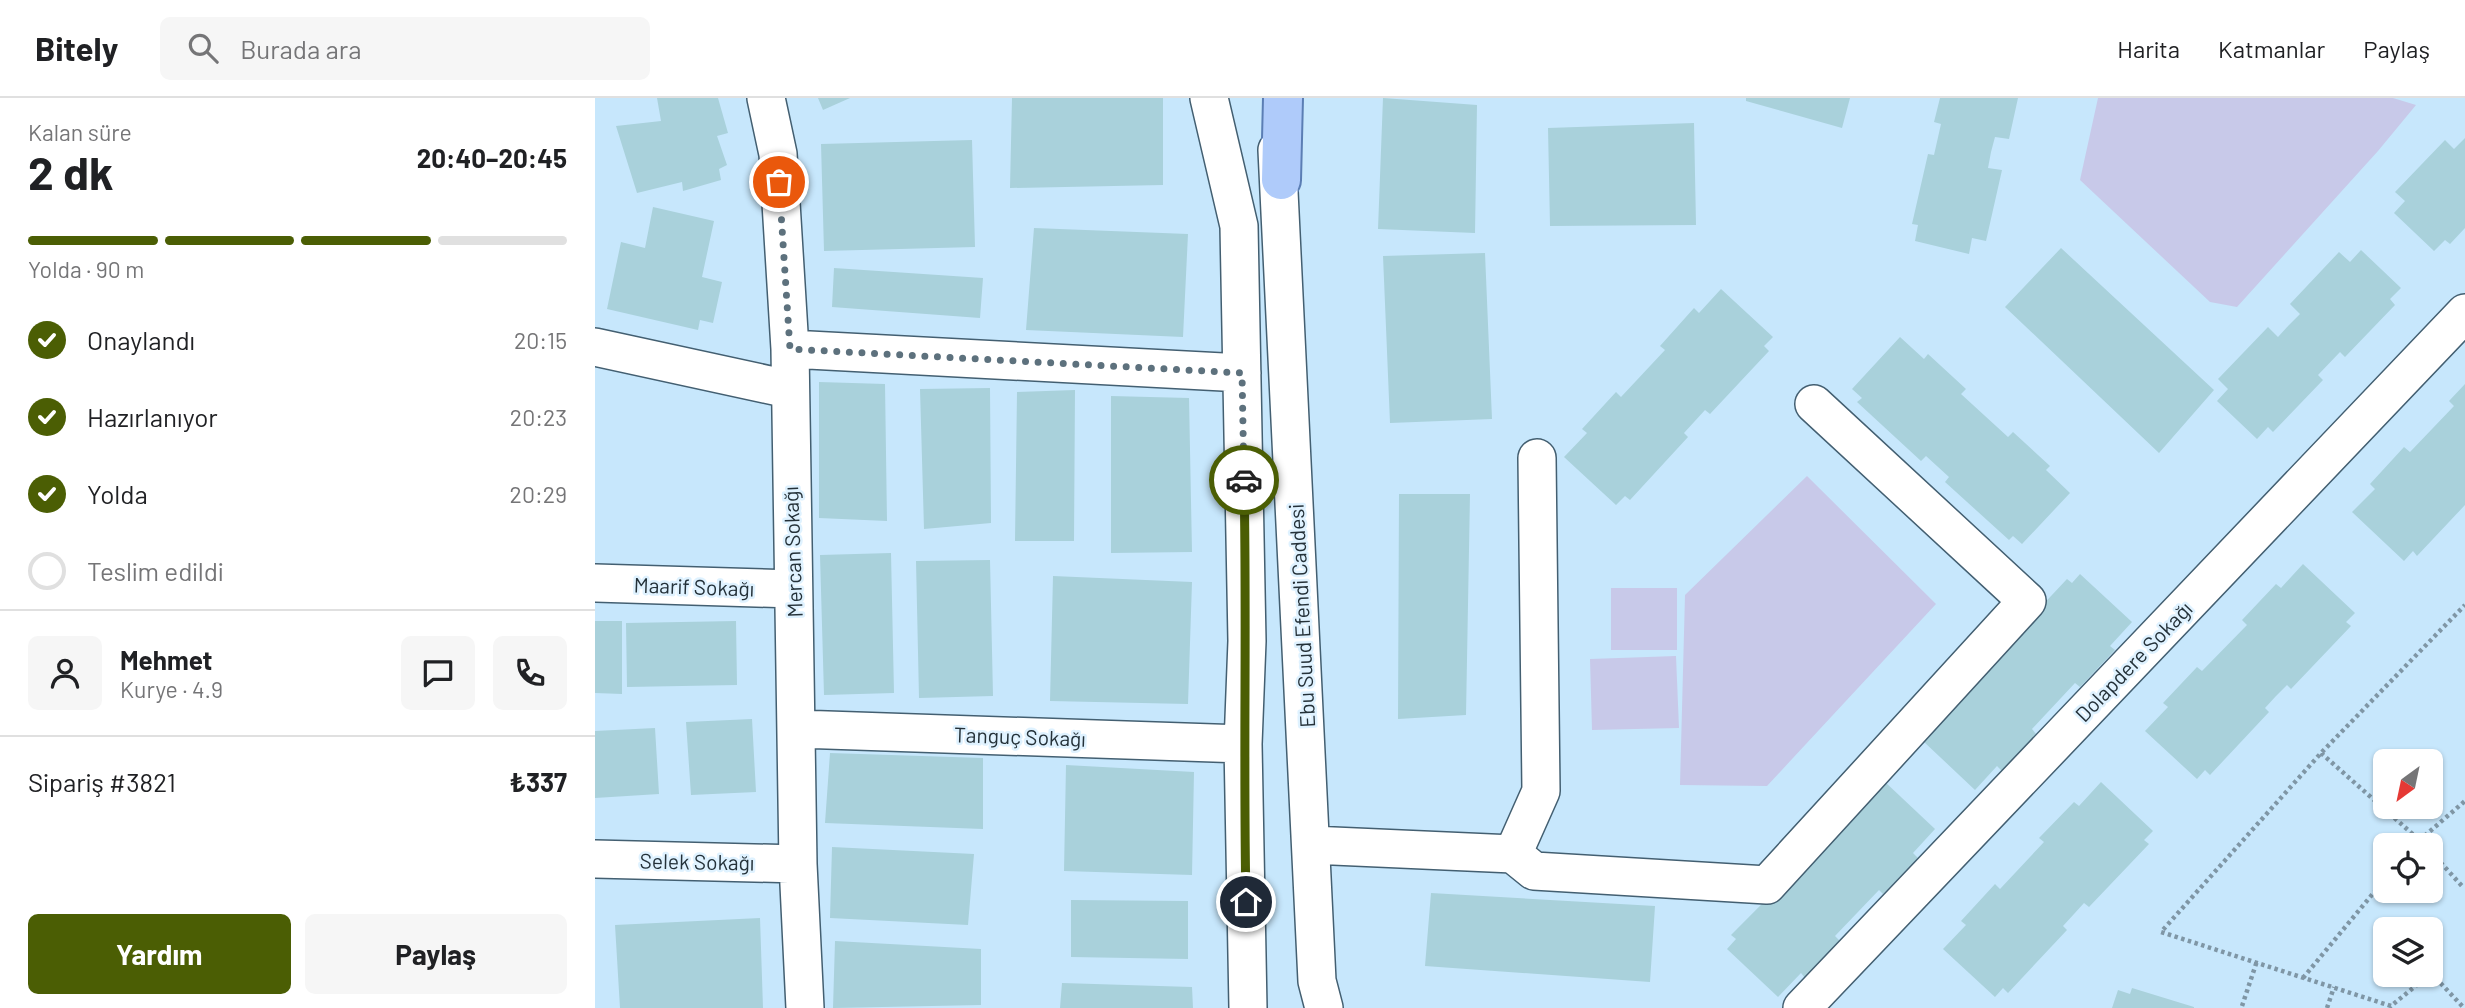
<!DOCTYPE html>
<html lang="tr">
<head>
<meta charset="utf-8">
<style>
  :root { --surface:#fff; --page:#f6f6f6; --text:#202124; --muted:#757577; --line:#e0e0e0; --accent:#4b5e04 }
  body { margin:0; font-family:Barlow,sans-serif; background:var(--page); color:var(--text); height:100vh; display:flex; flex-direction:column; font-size:26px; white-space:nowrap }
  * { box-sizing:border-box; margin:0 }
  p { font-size:23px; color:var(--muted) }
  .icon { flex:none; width:38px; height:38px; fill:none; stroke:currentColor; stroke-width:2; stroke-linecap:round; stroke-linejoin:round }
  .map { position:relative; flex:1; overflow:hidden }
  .drawer { display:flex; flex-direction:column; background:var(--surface); width:595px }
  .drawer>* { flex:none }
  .needle { width:46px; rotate:213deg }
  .fabs { position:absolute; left:1778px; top:651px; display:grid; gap:14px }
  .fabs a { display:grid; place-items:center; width:70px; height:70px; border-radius:10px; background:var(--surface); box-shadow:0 2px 5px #0004; font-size:35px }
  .pin { position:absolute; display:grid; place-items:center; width:60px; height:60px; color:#fff; margin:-30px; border:4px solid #fff; border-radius:50%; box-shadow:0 2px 7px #0007 }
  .courier { position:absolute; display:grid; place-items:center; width:70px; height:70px; margin:-35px; border:5px solid #4b5e04; border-radius:50%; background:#fff; color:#222; box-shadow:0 2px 9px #0007 }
  .overview em { font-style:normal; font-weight:700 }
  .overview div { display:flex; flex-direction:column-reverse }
  .overview { display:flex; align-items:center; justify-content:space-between; height:119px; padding:0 28px }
  h1 { font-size:46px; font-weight:700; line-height:52px }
  .bar { display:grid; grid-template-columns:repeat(4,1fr); gap:10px 7px; align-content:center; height:84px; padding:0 28px }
  .bar i { height:9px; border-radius:5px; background:var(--line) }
  .bar .active { background:var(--accent) }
  .bar p { grid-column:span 4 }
  .line { display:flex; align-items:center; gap:18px; padding:0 28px; border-top:2px solid var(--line) }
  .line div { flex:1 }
  .round { display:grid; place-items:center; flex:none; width:74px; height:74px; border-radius:10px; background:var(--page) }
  ol { padding:0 28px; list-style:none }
  li { display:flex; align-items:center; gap:21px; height:77px }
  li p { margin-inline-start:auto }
  li .icon { padding:7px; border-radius:50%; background:var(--accent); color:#fff; stroke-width:4 }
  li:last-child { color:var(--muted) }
  li i { width:38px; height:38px; border:4px solid var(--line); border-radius:50% }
  .button { display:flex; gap:14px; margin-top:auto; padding:14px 28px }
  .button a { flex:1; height:80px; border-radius:10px; background:var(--accent); color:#fff; font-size:28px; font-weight:700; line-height:80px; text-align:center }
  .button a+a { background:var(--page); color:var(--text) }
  header { display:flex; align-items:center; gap:42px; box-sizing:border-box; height:98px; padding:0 35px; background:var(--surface); border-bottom:2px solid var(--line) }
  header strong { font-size:33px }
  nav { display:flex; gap:38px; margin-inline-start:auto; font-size:24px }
  .search { width:490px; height:63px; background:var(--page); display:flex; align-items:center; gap:18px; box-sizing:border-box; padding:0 24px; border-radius:10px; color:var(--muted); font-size:26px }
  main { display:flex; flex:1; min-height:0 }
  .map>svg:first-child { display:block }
  .green { fill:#c8c9e9 }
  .building { fill:#a9d1db }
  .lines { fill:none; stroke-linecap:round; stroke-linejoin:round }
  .minor-casing { stroke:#435f71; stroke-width:40 }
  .major-casing { stroke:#5b7eb4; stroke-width:42 }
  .path { stroke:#7f96a5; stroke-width:4.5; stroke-dasharray:3.5 3.5; stroke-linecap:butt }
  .minor { stroke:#fff; stroke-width:37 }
  .major { stroke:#afcbfa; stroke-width:38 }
  .done { stroke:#5d717d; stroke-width:7; stroke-dasharray:0 12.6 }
  .route { stroke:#4b5e04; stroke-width:9 }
  .labels { text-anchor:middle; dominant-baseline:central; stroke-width:5; stroke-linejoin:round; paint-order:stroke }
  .street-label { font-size:21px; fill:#243139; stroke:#dff2ff }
</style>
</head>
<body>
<header>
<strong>Bitely</strong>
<div class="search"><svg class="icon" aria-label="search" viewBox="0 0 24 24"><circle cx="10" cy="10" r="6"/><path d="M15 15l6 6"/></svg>Burada ara</div>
<nav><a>Harita</a><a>Katmanlar</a><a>Paylaş</a></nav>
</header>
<main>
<section class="drawer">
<div class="overview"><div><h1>2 dk</h1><p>Kalan süre</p></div><em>20:40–20:45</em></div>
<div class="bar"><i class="active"></i><i class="active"></i><i class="active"></i><i></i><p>Yolda · 90 m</p></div>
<ol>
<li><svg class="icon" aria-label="check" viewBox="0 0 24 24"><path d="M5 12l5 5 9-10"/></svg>Onaylandı<p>20:15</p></li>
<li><svg class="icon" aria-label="check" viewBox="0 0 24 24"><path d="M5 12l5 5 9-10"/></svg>Hazırlanıyor<p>20:23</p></li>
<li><svg class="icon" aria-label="check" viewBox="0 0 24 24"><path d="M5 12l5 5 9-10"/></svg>Yolda<p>20:29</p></li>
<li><i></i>Teslim edildi</li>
</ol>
<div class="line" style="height:126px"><a class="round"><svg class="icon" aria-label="person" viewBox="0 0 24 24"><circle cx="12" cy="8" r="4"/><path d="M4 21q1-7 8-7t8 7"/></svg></a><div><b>Mehmet</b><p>Kurye · 4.9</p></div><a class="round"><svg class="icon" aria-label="chat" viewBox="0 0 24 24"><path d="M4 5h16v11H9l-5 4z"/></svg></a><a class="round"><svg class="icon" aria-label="phone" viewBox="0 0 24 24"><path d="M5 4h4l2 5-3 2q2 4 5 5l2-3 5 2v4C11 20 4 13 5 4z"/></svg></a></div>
<div class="line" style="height:91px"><div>Sipariş #3821</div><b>₺337</b></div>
<div class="button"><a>Yardım</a><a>Paylaş</a></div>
</section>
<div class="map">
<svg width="1870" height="910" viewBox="0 0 1870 910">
  <rect width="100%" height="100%" fill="#c7e7fc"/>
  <path class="green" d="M1503 0H1798L1821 7 1783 53 1642 209 1615 204 1485 82Z
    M1212 378 1341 506 1172 688 1085 687 1090 497Z
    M1016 490H1082V552H1016Z
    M1081 558 1084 630 997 632 995 561Z"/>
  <path class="building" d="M62 0H123L133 35 122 38 132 67 124 71 126 82 88 93 87 84 42 95 21 28 66 23Z
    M223 0H255L228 12Z
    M417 0H568V87L415 90Z
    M788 0 882 7 880 135 783 131Z
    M1151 0H1255L1247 30 1151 3Z
    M1345 0H1423L1414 41 1400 39 1396 54 1393 70 1407 72 1391 143 1377 140 1374 156 1320 143 1323 127 1317 126 1333 56 1339 57 1346 26 1339 24Z
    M1099 25 1101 127 955 128 953 30Z
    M1870 40V130L1855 146 1850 142 1839 153 1799 115 1810 103 1800 94 1850 42 1859 51Z
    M377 42 380 149 229 153 226 46Z
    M58 109 119 123 107 179 127 184 118 225 105 222 103 232 12 211 26 144 50 150Z
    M439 130 593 136 588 239 431 232Z
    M1466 150 1619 292 1564 355 1410 209Z
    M1766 152 1806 190 1795 201 1800 207 1750 259 1745 254 1723 277 1728 282 1678 334 1673 329 1662 341 1622 303 1633 291 1623 281 1673 229 1683 239 1694 227 1705 216 1695 206 1744 154 1755 164Z
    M890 155 897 321 795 325 788 158Z
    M239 170 388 180 385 220 237 209Z
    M1126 191 1178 239 1169 248 1174 253 1115 316 1110 312 1089 335 1093 339 1035 402 1030 398 1021 407 969 359 992 335 987 331 1021 294 1026 299 1070 252 1065 248 1099 210 1104 215Z
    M1305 239 1329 261 1333 256 1371 291 1366 296 1413 339 1418 334 1455 368 1451 372 1475 395 1427 446 1418 438 1414 442 1350 384 1354 379 1331 358 1326 363 1262 304 1267 300 1257 291Z
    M224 284 290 286 292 423 224 420Z
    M1870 286V407L1822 458 1818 453 1809 463 1757 414 1780 391 1775 386 1809 349 1815 354 1859 308 1854 303Z
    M395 290 396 425 329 431 325 291Z
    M480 292 479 443H420L422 294Z
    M516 298 594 300 597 454 516 455Z
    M804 396H875L871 617 803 621Z
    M296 455 299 595 229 597 225 457Z
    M395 462 398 598 324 600 321 463Z
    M1708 466 1760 515 1751 524 1756 528 1696 591 1692 587 1681 598 1670 610 1674 614 1615 677 1610 672 1602 681 1550 633 1573 609 1568 605 1602 569 1607 573 1652 527 1647 522 1681 486 1686 490Z
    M1485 476 1537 524 1515 548 1520 552 1485 589 1480 585 1437 631 1441 636 1407 673 1402 668 1380 692 1328 643 1337 634 1333 630 1392 567 1396 571 1417 548 1413 544 1472 481 1477 485Z
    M458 478 597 484 593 606 455 603Z
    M0 523H27V596L0 595Z
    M141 523 142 587 32 589 31 525Z
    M157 621 161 694 96 697 91 624Z
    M60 630 64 696 0 700V633Z
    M235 655 388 660V731L230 725Z
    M471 667 599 674 597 777 469 773Z
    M1289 683 1340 731 1318 755 1323 760 1288 796 1284 792 1240 838 1245 843 1210 880 1206 875 1183 899 1132 851 1141 841 1136 837Z
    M1506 684 1558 733 1549 742 1554 746 1494 809 1489 805 1479 816 1468 828 1472 832 1413 895 1408 890 1400 899 1348 851 1371 827 1366 823 1400 786 1405 791 1449 744 1444 740 1479 704 1484 708Z
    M237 749 379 756 373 827 235 820Z
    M836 795 1060 808 1055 884 830 868Z
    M476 802 593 803V861L476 859Z
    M165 820 168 910H25L20 827Z
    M240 843 386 851V907L238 910Z
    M467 885 597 889 598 910H465Z
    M1537 890 1599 909V910H1517L1523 892 1535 896Z"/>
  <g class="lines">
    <g class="minor-casing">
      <path id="minor" d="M171 0 183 56 195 251 203 766 210 910
        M614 0 644 128 652 543 648 646 653 910
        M682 52 722 883 729 910
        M0 249 193 291
        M195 251 647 275
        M0 485 198 491
        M203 631 648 646
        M716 747 918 756 939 773 1172 787 1432 503 1219 306
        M918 756 946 693 942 360
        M0 761 203 766
        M1207 910 1870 215"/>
    </g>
    <g class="major-casing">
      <path id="major" d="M686 82 688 0"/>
    </g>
    <path class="path" d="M1726 655 1830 747
      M1819 747 1870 703
      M1836 754 1867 788
      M1836 875 1869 910
      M1834 877 1796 908 1566 834 1726 655 1870 507
      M1708 880 1790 781
      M1647 908 1662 863
      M1732 910 1739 889"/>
    <use href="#minor" class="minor"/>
    <use href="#major" class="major"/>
  </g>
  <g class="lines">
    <path class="done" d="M184 84 195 251 647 275 649 382"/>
    <path class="route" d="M649 382C652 523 648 663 651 804"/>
  </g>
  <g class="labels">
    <g class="street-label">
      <text transform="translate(197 454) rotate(-92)">Mercan Sokağı</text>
      <text transform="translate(99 488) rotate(2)">Maarif Sokağı</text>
      <text transform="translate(706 518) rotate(-93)">Ebu Suud Efendi Caddesi</text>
      <text transform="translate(1538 563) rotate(-46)">Dolapdere Sokağı</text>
      <text transform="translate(425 638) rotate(2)">Tanguç Sokağı</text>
      <text transform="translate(102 763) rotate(1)">Selek Sokağı</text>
    </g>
  </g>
</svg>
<div class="fabs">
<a><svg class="needle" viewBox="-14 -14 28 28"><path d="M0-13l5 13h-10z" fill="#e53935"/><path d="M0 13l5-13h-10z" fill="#757577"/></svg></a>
<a><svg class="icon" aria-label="locate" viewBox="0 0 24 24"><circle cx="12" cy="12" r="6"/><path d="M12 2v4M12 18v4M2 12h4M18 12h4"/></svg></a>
<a><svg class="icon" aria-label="layers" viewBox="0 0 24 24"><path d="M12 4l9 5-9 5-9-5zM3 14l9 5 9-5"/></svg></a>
</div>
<div class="pin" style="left:184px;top:84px;background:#ea580c"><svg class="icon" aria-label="bag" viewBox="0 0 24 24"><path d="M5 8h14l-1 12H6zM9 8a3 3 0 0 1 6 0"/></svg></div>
<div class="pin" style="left:651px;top:804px;background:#1f2937"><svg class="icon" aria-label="home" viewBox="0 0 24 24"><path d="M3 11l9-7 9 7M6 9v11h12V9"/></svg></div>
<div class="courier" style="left:649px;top:382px"><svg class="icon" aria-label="car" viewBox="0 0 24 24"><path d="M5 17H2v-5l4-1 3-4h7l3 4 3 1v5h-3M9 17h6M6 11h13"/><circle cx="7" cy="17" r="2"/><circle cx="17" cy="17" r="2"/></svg></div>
</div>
</main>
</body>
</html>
